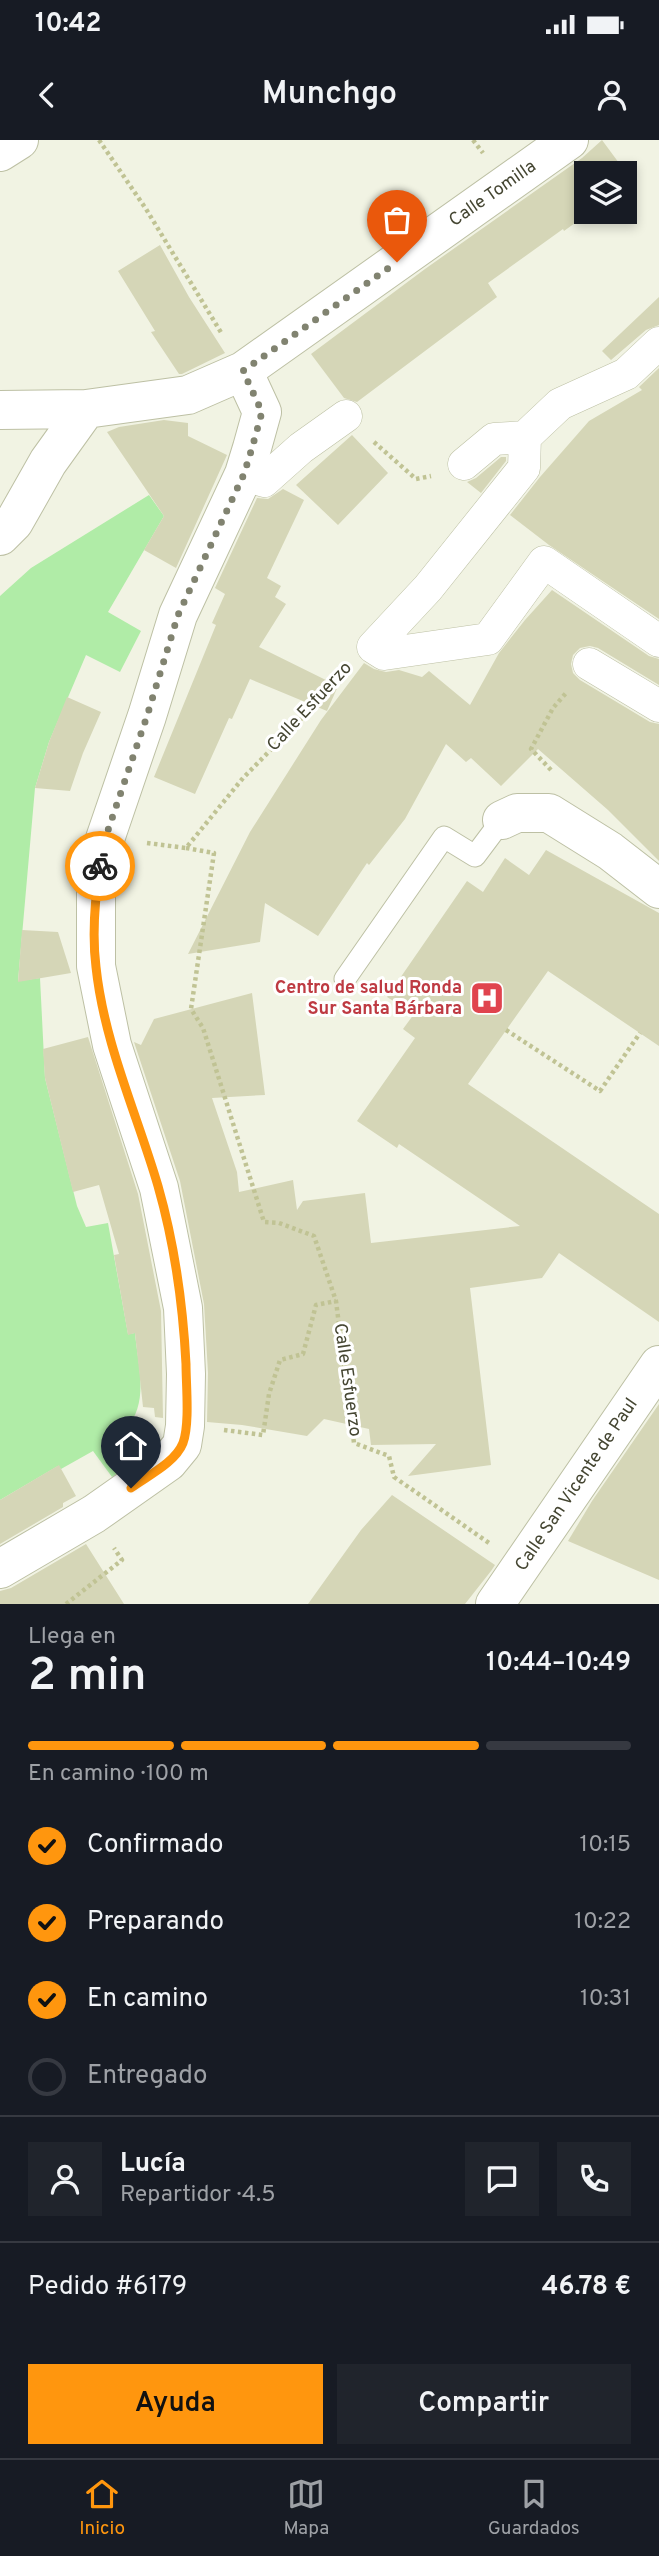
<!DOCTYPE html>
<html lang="es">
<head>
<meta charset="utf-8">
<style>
  :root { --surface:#171b24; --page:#20242c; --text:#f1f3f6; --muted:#9ea1a6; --line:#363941; --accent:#ff960e }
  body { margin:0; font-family:Overpass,sans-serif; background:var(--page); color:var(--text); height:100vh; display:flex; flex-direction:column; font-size:26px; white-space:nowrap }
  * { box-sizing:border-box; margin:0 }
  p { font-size:23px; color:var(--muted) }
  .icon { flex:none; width:38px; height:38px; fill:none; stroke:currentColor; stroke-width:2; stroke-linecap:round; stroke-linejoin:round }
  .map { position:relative; height:1464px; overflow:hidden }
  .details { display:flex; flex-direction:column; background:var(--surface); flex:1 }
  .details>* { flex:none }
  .fabs { position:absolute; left:574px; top:21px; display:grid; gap:14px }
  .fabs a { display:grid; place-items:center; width:63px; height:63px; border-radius:0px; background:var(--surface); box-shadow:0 4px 10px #0003; font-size:35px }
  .pin { position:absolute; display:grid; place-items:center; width:60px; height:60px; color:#fff; margin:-72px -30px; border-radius:50% 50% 50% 0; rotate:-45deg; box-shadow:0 0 7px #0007 }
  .pin .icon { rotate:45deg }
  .courier { position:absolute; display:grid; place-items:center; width:70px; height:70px; margin:-35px; border:5px solid #ff960e; border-radius:50%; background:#fff; color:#222; box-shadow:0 2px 9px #0007 }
  .summary em { font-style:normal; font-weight:600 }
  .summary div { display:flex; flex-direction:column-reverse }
  .summary { display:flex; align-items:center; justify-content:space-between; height:119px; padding:0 28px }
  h1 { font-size:46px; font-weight:600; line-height:52px }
  .bar { display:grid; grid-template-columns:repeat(4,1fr); gap:10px 7px; align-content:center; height:84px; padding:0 28px }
  .bar i { height:9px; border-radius:5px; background:var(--line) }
  .bar .selected { background:var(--accent) }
  .bar p { grid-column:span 4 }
  .line { display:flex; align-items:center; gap:18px; padding:0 28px; border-top:2px solid var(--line) }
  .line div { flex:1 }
  .round { display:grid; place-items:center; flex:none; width:74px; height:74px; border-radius:0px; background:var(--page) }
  ol { padding:0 28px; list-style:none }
  li { display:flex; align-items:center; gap:21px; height:77px }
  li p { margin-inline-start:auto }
  li .icon { padding:7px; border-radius:50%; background:var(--accent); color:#111; stroke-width:4 }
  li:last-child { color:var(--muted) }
  li i { width:38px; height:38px; border:4px solid var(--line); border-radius:50% }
  .cta { display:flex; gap:14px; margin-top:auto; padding:14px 28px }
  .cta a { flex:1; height:80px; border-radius:0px; background:var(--accent); color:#111; font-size:28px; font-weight:600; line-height:80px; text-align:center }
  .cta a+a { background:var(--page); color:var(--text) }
  .status { display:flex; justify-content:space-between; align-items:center; height:49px; padding:0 35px; background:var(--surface); direction:ltr }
  .status svg { height:19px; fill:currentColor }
  header { display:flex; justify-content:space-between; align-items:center; height:91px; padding:0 28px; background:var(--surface); font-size:32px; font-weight:600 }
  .tabs { display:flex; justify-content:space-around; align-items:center; height:98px; border-top:2px solid var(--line); background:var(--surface); font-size:19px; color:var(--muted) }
  .tabs a { display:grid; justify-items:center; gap:4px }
  .tabs .selected { color:var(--accent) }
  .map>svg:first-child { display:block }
  .green { fill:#b0eca7 }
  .building { fill:#d5d6b7 }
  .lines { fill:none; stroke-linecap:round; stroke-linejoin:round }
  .service-casing { stroke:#bdc0a4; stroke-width:23 }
  .pedestrian-casing { stroke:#bdc0a4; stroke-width:33 }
  .minor-casing { stroke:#bdc0a4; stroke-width:40 }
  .tertiary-casing { stroke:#bdc0a4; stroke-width:40 }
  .path { stroke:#c0c394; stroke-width:4.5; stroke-dasharray:3.5 3.5; stroke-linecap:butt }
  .service { stroke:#fff; stroke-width:21 }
  .pedestrian { stroke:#fff; stroke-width:32 }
  .minor { stroke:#fff; stroke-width:38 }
  .tertiary { stroke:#fff; stroke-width:38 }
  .done { stroke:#818370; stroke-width:7; stroke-dasharray:0 12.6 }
  .route { stroke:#ff960e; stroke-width:9 }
  .labels { text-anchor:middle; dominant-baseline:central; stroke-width:6; stroke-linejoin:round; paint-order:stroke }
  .street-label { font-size:18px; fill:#454632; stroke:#fff }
  .health-label { font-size:18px; font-weight:bold; fill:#be3a42; stroke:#fff; text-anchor:end }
</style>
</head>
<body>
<div class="status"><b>10:42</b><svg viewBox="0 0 49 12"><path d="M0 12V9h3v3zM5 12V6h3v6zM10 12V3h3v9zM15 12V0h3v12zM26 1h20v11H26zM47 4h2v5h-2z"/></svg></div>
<header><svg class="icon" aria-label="back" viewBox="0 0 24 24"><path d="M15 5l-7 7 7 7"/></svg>Munchgo<svg class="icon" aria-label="person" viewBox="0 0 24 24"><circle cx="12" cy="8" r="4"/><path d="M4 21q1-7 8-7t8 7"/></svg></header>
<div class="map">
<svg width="659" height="1464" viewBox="0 0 659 1464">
  <rect width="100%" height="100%" fill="#f1f3e3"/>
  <path class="green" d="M149 355 164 376 108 472 141 491 120 532 86 515 49 602 35 648 18 841 40 838 45 938 77 1066 86 1087 108 1083 128 1194 135 1193C138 1226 150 1263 125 1290L143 1315 112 1337 93 1311 61 1329 58 1326 0 1360V456L31 428Z"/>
  <path class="building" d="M602 0 633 42 625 48V33H586V72H590L564 91 563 89 488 143 497 157 357 262 344 258 311 214 425 129 582 18Z
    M160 105 189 157 225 213 182 234H179L151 192 155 191 118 131Z
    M659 157V185L646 190 611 220 602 211Z
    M659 228V479L549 405 510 375 540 337 589 281 642 250 639 247Z
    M164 280 188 283V296L227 315 176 428 144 410 164 376 107 292 119 287Z
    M352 295 388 333 338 385 296 345Z
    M501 317H506V321L481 353 467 342 476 338Z
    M283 349 304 360 267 438 281 446 275 457 286 464 259 507 338 546 327 571 250 539 232 579 229 578 195 654 154 637 216 485 212 483 225 454 215 448 257 358 268 359Z
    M552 450 649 516 659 519V545L598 508 590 506 580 508 573 515 571 524 573 533 580 540 650 582 659 584V721L608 670 538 609 501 646 471 618 466 622 446 604 405 679 369 725 367 723 318 796 265 763 260 802 188 814 250 692 321 580 364 523 374 529 386 532 399 530 422 537 429 531 470 565 499 513 525 480Z
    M67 557 101 572 83 613 70 651 35 648 49 602Z
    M546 710 659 773V906L548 831 468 944 659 1074V1182L559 1113 542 1138 470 1148 491 1325 408 1336 436 1304 371 1305 369 1289 324 1279 307 1296 242 1285 207 1282 208 1233 204 1164 180 1041 134 902 141 905 154 879 252 853 265 955 212 958 237 1032 239 1052 293 1040 297 1070 303 1061 365 1053 371 1103 520 1086 399 1004 397 1008 357 981 415 898 403 889 414 874 387 857 467 741 483 752 505 718 529 735Z
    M22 790 58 792 71 833 18 842Z
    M88 897 138 1054 161 1171 163 1278 155 1277 154 1268 143 1267 135 1193 128 1195 114 1115 119 1114 99 1045 73 1052 45 938 43 909Z
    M659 1264V1440L568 1401 592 1361Z
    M59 1325 76 1356 63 1363V1367L0 1404V1360Z
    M392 1355 495 1425 491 1431 465 1464H308L361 1390Z
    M86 1404 124 1464H0V1451L11 1448Z"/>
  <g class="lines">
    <g class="service-casing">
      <path id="service" d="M345 839 444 697 475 716 502 680"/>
    </g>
    <g class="pedestrian-casing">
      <path id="pedestrian" d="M525 297 524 328 428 448 373 507 384 514 488 499 544 422 659 501
        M464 324 494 299 525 297 560 264 626 234 659 203
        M244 334 264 341 301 308 346 276
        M589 524 659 566"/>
    </g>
    <g class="minor-casing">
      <path id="minor" d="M0 12 19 0
        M0 270 86 269 188 255 243 231 569 0
        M0 396 14 382 48 322 86 269
        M502 680 517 673H549L610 711 659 749
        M0 1429 94 1374 168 1322 182 1305 185 1286 186 1234 183 1168 159 1048 112 905 96 826V754L105 699 147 576 178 475 244 334 252 308 262 272 243 231"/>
    </g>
    <g class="tertiary-casing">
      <path id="tertiary" d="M495 1464 659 1225"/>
    </g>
    <path class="path" d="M99 0 146 69 222 194
      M473 0 483 13
      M374 302 416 339 431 336
      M551 630 531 609 553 568 566 553
      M147 703 186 708 243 638 301 579 344 529
      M186 708 214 713 191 869 203 888 264 1082 279 1083 314 1096 336 1161 354 1303 389 1316 394 1337 489 1403
      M506 890 600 951 640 893
      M224 1290 263 1295 269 1254 280 1220 303 1214 316 1165 336 1161
      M66 1464 122 1420 114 1408"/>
    <use href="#service" class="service"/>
    <use href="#pedestrian" class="pedestrian"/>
    <use href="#minor" class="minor"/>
    <use href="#tertiary" class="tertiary"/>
  </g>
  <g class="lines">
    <path class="done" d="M100 726 105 699 147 576 178 475 244 334 252 308 262 272 243 231 397 122"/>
    <path class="route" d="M100 726C95 758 92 795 96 827 104 903 137 974 158 1046 174 1102 183 1166 186 1224 186 1245 190 1284 183 1303 175 1323 147 1336 131 1348"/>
  </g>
  <defs>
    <g id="hospital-square" transform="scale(1.75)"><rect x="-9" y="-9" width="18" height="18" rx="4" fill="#e0444e" stroke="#fff"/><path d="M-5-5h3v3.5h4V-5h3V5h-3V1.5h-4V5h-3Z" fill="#fff"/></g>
  </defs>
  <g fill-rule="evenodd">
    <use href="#hospital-square" x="487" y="858"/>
  </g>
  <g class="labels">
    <g class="street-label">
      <text transform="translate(493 54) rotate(-35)">Calle Tomilla</text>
      <text transform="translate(310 567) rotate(-47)">Calle Esfuerzo</text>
      <text transform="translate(347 1240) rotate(82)">Calle Esfuerzo</text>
      <text transform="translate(577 1345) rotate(-56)">Calle San Vicente de Paul</text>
    </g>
    <g class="health-label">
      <text x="462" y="848">Centro de salud Ronda<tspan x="462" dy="21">Sur Santa Bárbara</tspan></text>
    </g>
  </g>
</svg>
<div class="fabs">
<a><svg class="icon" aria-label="layers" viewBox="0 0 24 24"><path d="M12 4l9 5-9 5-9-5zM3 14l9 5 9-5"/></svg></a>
</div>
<div class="pin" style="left:397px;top:122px;background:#ea580c"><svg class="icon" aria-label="bag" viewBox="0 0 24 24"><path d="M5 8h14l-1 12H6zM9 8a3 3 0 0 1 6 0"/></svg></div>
<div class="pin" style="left:131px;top:1348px;background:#1f2937"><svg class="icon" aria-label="home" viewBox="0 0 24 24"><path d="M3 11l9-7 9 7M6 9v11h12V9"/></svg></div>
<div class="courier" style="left:100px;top:726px"><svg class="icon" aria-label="bike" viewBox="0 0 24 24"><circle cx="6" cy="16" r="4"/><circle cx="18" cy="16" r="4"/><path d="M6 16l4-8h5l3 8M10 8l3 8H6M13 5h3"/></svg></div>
</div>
<section class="details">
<div class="summary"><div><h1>2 min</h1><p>Llega en</p></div><em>10:44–10:49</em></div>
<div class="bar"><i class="selected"></i><i class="selected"></i><i class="selected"></i><i></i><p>En camino · 100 m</p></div>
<ol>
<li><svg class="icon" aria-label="check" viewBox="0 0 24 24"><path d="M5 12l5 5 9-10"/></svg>Confirmado<p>10:15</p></li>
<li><svg class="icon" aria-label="check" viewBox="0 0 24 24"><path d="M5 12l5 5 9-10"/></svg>Preparando<p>10:22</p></li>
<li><svg class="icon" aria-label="check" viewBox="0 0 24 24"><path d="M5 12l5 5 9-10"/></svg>En camino<p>10:31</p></li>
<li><i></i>Entregado</li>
</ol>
<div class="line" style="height:126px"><a class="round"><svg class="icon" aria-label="person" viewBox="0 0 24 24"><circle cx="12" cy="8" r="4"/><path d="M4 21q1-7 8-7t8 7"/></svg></a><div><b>Lucía</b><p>Repartidor · 4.5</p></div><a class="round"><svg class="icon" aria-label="chat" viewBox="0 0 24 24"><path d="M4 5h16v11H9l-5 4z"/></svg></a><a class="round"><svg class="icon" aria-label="phone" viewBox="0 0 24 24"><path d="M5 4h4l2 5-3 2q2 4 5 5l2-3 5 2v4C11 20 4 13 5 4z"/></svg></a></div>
<div class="line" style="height:91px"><div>Pedido #6179</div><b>46.78 €</b></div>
<div class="cta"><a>Ayuda</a><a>Compartir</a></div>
</section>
<nav class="tabs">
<a class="selected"><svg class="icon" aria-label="home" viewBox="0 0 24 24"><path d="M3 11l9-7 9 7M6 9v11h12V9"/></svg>Inicio</a>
<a><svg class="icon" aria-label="map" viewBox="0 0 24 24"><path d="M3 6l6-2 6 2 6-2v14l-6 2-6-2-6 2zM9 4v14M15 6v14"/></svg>Mapa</a>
<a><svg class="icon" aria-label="saved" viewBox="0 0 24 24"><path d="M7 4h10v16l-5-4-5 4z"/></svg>Guardados</a>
</nav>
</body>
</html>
